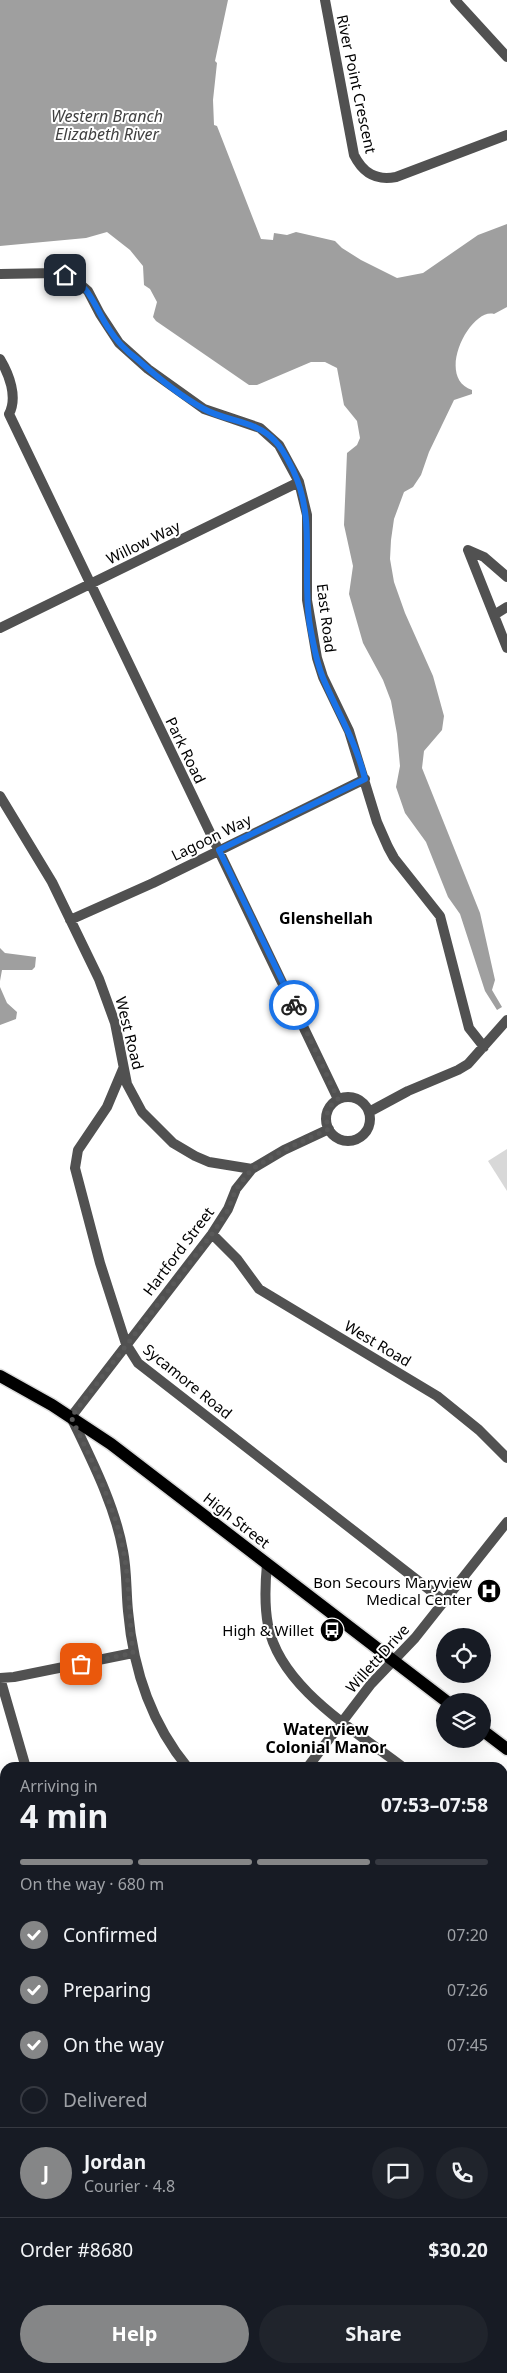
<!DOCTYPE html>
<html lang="en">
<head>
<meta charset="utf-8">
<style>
  :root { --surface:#171b24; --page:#20242c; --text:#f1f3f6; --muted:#9ea1a6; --line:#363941; --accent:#858687 }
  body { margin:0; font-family:"Noto Sans",sans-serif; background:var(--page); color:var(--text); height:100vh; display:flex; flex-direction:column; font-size:19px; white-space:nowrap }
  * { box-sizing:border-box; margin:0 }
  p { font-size:16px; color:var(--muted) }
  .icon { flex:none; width:28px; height:28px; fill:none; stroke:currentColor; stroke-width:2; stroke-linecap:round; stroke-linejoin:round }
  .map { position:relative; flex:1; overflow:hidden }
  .details { position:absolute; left:0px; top:1762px; width:508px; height:611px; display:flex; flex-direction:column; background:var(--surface); border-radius:15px 15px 0 0; box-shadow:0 5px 20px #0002 }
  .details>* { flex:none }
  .buttons { position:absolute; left:436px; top:1628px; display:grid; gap:10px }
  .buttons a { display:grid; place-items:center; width:55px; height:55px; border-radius:50%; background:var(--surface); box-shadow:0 5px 20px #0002; font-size:25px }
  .pin { position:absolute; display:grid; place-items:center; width:42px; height:42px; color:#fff; margin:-21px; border-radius:10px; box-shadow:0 2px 8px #0006 }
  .courier { position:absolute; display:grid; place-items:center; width:50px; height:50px; margin:-25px; border:4px solid #1a73e8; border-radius:50%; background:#fff; color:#222; box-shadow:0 1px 6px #0007 }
  .headline em { font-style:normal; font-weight:700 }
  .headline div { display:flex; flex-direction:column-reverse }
  .headline { display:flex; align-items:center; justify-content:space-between; height:85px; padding:0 20px }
  h1 { font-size:32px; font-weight:700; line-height:38px }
  .bar { display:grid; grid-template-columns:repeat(4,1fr); gap:8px 5px; align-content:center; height:60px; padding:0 20px }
  .bar i { height:6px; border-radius:4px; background:var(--line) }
  .bar .selected { background:var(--accent) }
  .bar p { grid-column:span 4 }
  .line { display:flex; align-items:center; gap:12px; padding:0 20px; border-top:1px solid var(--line) }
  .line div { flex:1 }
  .round { display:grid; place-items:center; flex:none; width:52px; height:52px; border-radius:26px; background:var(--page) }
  ol { padding:0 20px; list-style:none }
  li { display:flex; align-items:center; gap:15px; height:55px }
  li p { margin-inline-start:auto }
  li .icon { padding:5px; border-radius:50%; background:var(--accent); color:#fff; stroke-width:4 }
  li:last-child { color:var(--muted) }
  li i { width:28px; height:28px; border:2px solid var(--line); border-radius:50% }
  .primary-button { display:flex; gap:10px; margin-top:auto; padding:10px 20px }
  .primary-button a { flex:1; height:58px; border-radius:30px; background:var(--accent); color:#fff; font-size:20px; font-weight:700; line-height:58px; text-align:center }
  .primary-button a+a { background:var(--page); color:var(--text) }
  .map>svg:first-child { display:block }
  .green { fill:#d8d8d8 }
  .water { fill:#9f9f9f }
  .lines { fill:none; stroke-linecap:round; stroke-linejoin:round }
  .stream { stroke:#9f9f9f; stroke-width:3 }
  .major-casing { stroke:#dbdbdb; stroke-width:15 }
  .minor { stroke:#515151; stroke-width:10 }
  .major { stroke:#000; stroke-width:12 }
  .done { stroke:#595959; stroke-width:5; stroke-dasharray:0 9 }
  .route { stroke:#1a73e8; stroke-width:6 }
  .labels { text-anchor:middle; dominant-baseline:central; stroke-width:4; stroke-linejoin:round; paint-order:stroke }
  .street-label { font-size:15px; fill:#000; stroke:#fff }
  .poi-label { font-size:15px; fill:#000; stroke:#fff; text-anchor:end }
  .water-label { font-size:16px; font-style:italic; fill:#404040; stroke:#fff }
  .neighbourhood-label { font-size:16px; font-weight:bold; fill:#000; stroke:#fff }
</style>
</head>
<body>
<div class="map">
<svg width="507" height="2373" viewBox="0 0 507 2373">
  <rect width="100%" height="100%" fill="#fff"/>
  <path class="green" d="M507 1149V1191L488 1161Z"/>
  <path class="water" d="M0 0H228L215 61 217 63 213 100 214 125 217 126 261 239 273 240 274 233 287 235 296 232 335 241 342 248 361 260 397 278 423 273 478 235 507 224V307L494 314C471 307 434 377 472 390V394L454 400 429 452 421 475 413 487 404 492 394 519 391 540 390 559 394 582 405 613 433 676 444 716 442 730 424 751 422 768 480 913 495 980 492 990 502 1007 497 1010 485 991 460 914 448 897 426 842 405 813 396 787 400 766 397 734 391 701 383 680 363 643 349 594 353 566 344 525 347 453 357 445 360 438 357 421 344 405 337 368 325 362H311L257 385H249L156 321 153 317 157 302 150 289 144 285 143 266 130 250 107 232 86 238 0 246Z
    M0 948 5 953 36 957 35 967 32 970H2L0 981Z
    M0 987 7 1003 17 1012 16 1019 0 1025Z"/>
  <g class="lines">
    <path class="stream" d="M502 2054 507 2052"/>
    <g class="major-casing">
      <path id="major" d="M0 1376 52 1405 111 1444 446 1701
        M482 1730 507 1749"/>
    </g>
    <path class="minor" d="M325 0 354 155C363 173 376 181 396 177L507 135
      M455 0 507 57
      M0 274 57 273 74 279 88 291 100 314 119 343 148 369 204 409 260 428 279 445 299 482 307 515V600L317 658 323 677 349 731 377 822 388 847 394 858 440 916 469 1028 484 1047
      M0 359C9 374 18 397 9 414
      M9 414 338 1099
      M468 550 507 648
      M468 550 484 557 507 577
      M494 615 507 607
      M0 628 299 482
      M0 796 52 882 99 979 115 1023 127 1084 142 1112 173 1143 195 1156 209 1162 252 1169
      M70 920 153 883 365 779
      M123 1069 107 1107 78 1150 75 1168 100 1263 126 1344 138 1363 444 1601
      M326 1119a22 22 0 1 1 44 0a22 22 0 1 1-44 0Z
      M369 1112 408 1091 458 1070 468 1064 507 1020
      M212 1234 237 1259 259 1289 437 1396 479 1430 507 1458
      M267 1564C265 1585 264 1604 268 1625 280 1688 355 1730 404 1768
      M26 1768 0 1678 14 1677 133 1653
      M188 1768C150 1722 133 1669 128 1611 126 1591 127 1571 123 1551 115 1505 91 1459 71 1417L212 1234 228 1209 236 1189 252 1169 284 1150 329 1129
      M307 1768 371 1684 415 1638 507 1522
      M0 1829 5 1832
      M502 1844 507 1848
      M0 1887 5 1878
      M502 1920 507 1914
      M0 1978 5 1981
      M502 2018 507 2021
      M0 2031 5 2030
      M502 2262H507
      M0 2277H5
      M152 2369V2373"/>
    <use href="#major" class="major"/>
  </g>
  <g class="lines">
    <path class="done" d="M81 1664 133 1653C129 1619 130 1582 123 1549 114 1504 91 1459 71 1417L212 1234 228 1210 236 1189 252 1169 284 1150 329 1129C324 1117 327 1107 338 1099L294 1005"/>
    <path class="route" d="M65 275C91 285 94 307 109 329 116 340 126 351 137 359 157 377 180 396 204 409 227 422 256 420 275 441 283 449 288 460 293 470 317 520 301 573 310 626 313 643 316 661 323 678 338 714 355 739 365 779L219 850 294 1005"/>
  </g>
  <defs>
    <g id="hospital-disc" transform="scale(1.25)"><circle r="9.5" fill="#000" stroke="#fff"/><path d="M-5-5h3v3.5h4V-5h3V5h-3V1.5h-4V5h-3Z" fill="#fff"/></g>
    <g id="bus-disc" transform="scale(1.25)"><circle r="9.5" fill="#000" stroke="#fff"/><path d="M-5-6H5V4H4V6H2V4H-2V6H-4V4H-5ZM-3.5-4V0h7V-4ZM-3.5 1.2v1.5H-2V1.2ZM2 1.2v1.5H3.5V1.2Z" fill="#fff"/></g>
  </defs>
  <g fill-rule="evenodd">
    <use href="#hospital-disc" x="489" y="1591"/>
    <use href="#bus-disc" x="332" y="1630"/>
  </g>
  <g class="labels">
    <g class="street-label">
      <text transform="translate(357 84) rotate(78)">River Point Crescent</text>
      <text transform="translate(143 542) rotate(-26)">Willow Way</text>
      <text transform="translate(327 618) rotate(83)">East Road</text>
      <text transform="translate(186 750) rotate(64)">Park Road</text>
      <text transform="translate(211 837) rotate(-26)">Lagoon Way</text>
      <text transform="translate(130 1033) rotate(76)">West Road</text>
      <text transform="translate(178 1251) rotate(-53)">Hartford Street</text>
      <text transform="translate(378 1343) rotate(31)">West Road</text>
      <text transform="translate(188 1381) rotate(39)">Sycamore Road</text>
      <text transform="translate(237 1520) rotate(38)">High Street</text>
      <text transform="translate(377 1658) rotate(-48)">Willett Drive</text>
    </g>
    <g class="poi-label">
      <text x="472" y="1582">Bon Secours Maryview<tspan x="472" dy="17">Medical Center</tspan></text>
      <text x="314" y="1630">High &amp; Willet</text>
    </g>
    <g class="water-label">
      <text x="107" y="116">Western Branch<tspan x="107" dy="18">Elizabeth River</tspan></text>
    </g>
    <g class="neighbourhood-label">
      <text x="326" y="918">Glenshellah</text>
      <text x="326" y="1729">Waterview<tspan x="326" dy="18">Colonial Manor</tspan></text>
    </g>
  </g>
</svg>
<div class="buttons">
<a><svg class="icon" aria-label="locate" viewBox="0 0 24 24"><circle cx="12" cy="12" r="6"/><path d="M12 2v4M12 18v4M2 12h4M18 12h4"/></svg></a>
<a><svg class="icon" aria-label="layers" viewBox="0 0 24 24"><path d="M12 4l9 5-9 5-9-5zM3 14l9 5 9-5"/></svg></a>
</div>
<div class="pin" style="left:81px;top:1664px;background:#ea580c"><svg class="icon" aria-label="bag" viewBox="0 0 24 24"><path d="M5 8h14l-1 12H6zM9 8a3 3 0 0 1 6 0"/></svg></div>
<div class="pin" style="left:65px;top:275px;background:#1f2937"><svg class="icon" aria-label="home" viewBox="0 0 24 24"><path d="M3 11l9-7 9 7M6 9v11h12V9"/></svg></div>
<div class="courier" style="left:294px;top:1005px"><svg class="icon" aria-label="bike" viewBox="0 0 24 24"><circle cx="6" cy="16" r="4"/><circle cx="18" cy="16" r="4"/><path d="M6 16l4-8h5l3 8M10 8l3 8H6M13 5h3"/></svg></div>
<section class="details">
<div class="headline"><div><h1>4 min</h1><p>Arriving in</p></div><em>07:53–07:58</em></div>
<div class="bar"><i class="selected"></i><i class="selected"></i><i class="selected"></i><i></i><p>On the way · 680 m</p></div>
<ol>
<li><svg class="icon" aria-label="check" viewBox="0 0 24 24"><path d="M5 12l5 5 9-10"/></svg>Confirmed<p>07:20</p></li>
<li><svg class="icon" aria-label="check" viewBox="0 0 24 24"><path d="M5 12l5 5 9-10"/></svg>Preparing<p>07:26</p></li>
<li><svg class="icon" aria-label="check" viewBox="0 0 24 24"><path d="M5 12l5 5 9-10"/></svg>On the way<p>07:45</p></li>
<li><i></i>Delivered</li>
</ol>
<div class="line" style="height:90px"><b class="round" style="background:var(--accent);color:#fff">J</b><div><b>Jordan</b><p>Courier · 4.8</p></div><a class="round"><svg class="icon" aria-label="chat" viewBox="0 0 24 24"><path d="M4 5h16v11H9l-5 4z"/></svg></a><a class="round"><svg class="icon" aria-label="phone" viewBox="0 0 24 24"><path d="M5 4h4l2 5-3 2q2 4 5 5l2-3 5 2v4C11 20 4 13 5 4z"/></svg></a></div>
<div class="line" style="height:65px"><div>Order #8680</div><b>$30.20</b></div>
<div class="primary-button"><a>Help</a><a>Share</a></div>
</section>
</div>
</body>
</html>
